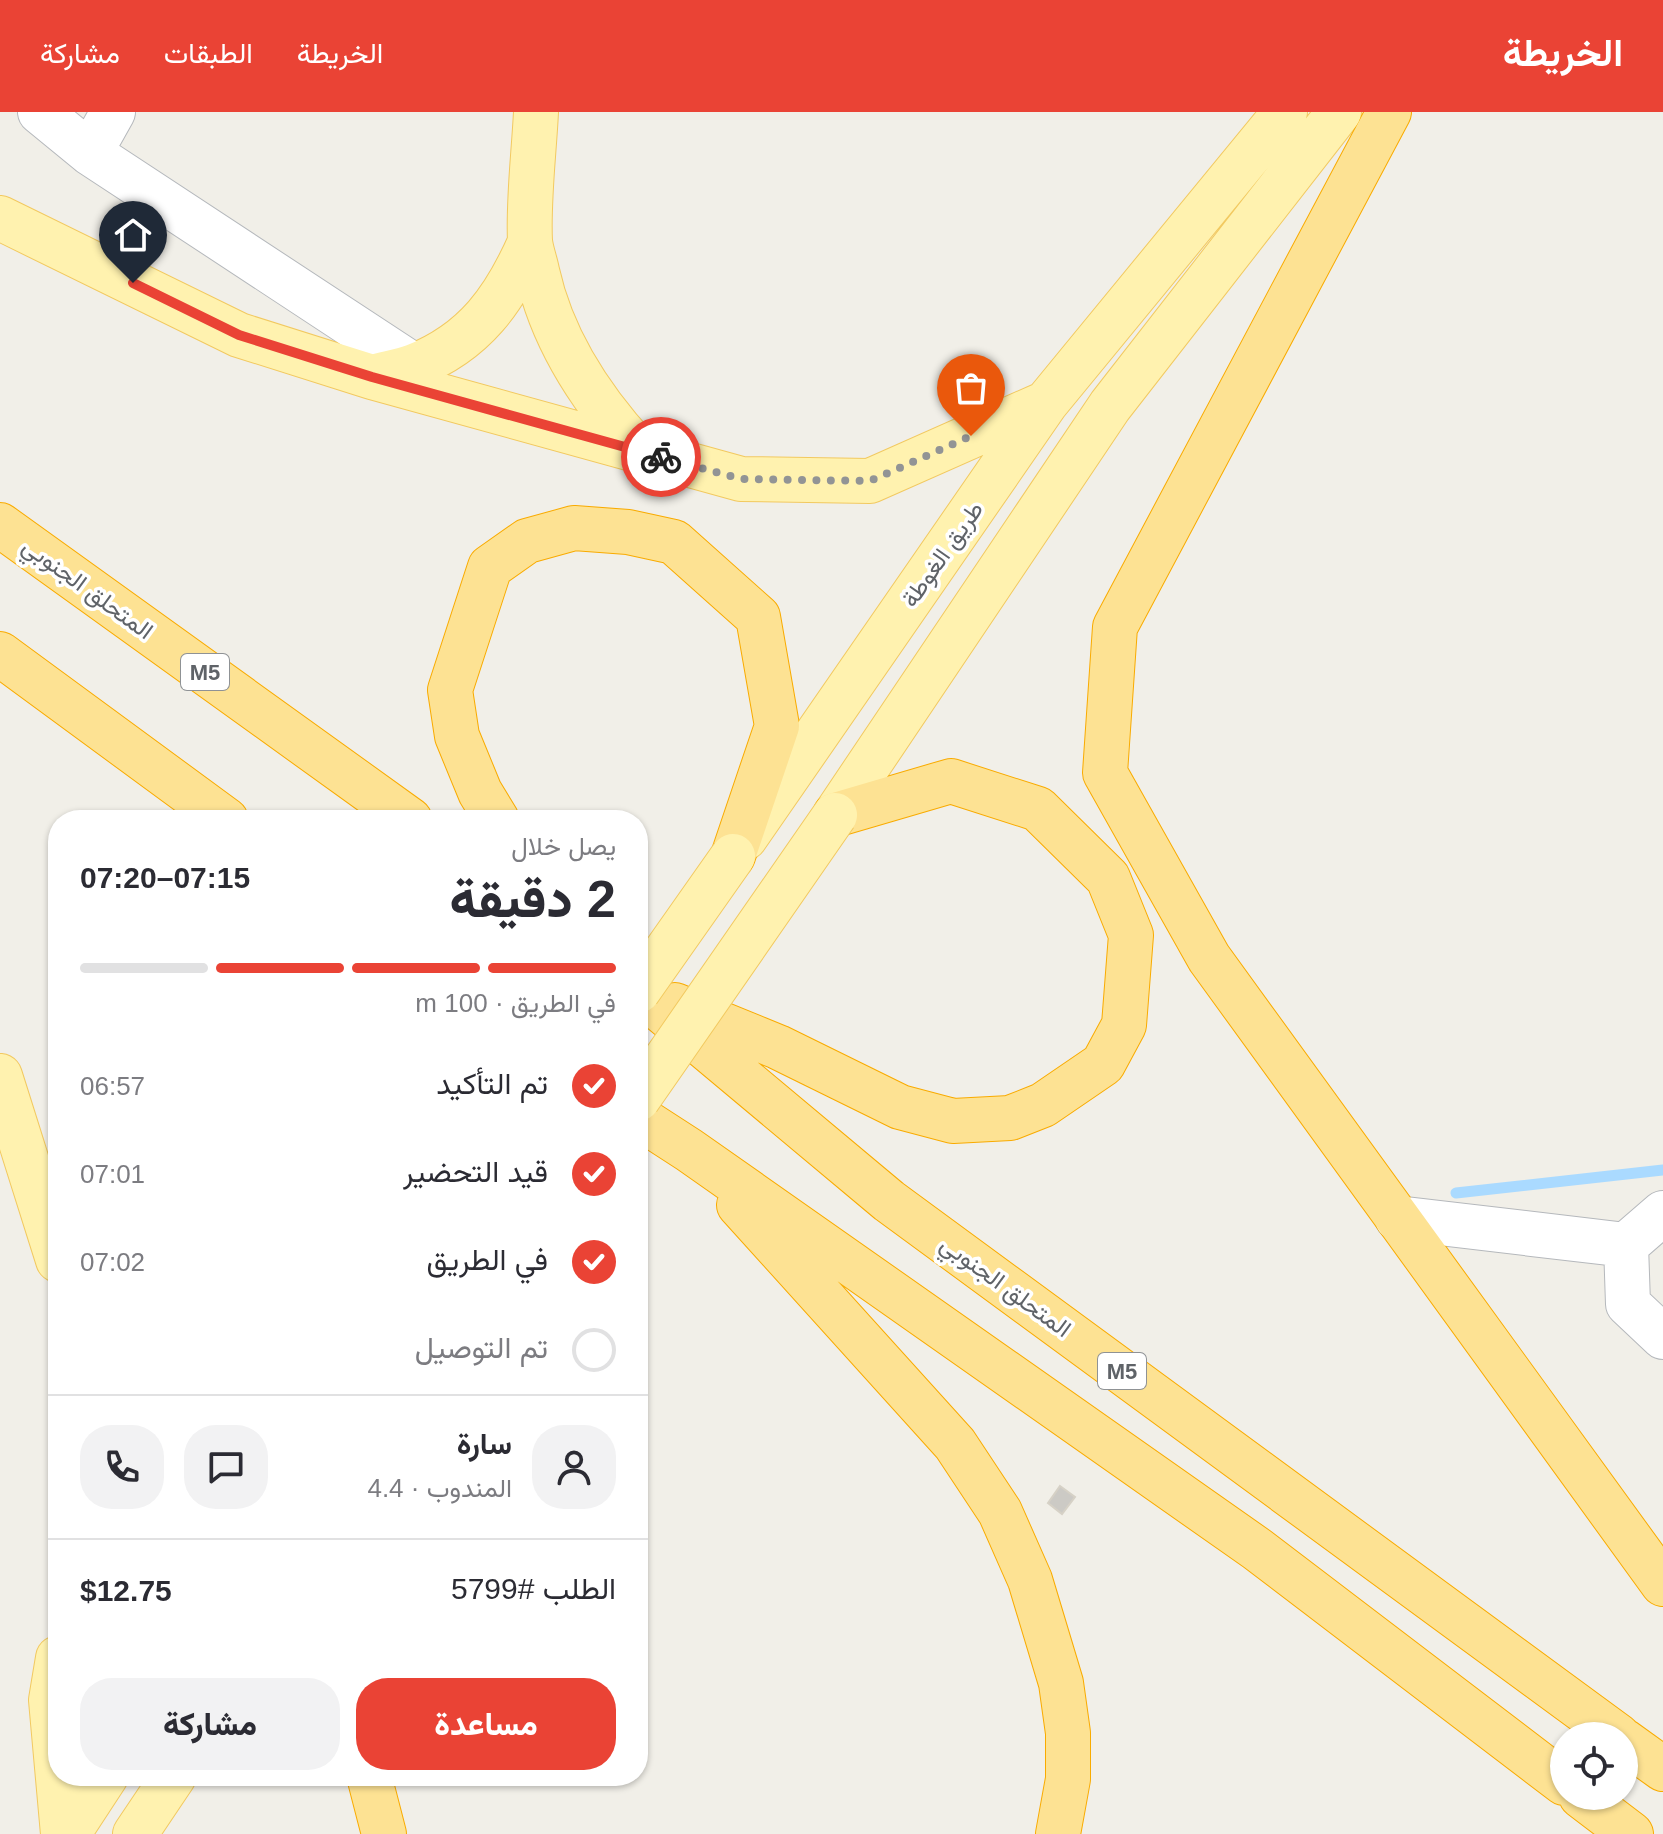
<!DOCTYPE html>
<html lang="ar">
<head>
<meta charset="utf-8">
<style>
  :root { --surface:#fff; --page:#f2f2f3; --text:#2b2b33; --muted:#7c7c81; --line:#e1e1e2; --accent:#ea4335 }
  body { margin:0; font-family:Helvetica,Vazirmatn,sans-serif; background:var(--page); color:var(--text); direction:rtl; height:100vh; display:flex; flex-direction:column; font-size:30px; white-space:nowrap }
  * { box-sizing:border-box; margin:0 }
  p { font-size:26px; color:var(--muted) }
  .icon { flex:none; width:44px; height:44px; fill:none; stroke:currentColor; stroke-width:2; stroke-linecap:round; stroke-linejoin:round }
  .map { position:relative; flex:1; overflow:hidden; direction:ltr }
  .side { position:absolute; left:48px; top:698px; width:600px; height:976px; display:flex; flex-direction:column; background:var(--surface); border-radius:32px; box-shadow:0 2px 6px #0004; direction:rtl }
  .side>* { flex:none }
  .fabs { position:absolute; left:1550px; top:1610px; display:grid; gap:16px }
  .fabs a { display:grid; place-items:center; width:88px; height:88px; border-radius:50%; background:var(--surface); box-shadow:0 2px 6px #0004; font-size:40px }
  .pin { position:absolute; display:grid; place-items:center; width:68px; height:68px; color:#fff; margin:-82px -34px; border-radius:50% 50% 50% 0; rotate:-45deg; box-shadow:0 0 8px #0007 }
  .pin .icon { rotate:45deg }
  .courier { position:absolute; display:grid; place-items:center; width:80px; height:80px; margin:-40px; border:6px solid #ea4335; border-radius:50%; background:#fff; color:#222; box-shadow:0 2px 10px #0007 }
  .overview em { font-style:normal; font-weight:800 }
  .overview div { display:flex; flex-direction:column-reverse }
  .overview { display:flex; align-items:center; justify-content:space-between; height:136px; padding:0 32px }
  h1 { font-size:52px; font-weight:800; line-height:60px }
  .bar { display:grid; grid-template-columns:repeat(4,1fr); gap:12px 8px; align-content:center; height:96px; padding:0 32px }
  .bar i { height:10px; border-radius:6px; background:var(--line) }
  .bar .current { background:var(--accent) }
  .bar p { grid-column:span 4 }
  .line { display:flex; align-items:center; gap:20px; padding:0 32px; border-top:2px solid var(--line) }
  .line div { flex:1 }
  .round { display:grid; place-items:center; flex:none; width:84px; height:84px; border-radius:32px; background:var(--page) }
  ol { padding:0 32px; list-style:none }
  li { display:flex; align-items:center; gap:24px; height:88px }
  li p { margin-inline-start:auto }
  li .icon { padding:8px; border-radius:50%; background:var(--accent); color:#fff; stroke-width:4 }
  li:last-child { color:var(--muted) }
  li i { width:44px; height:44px; border:4px solid var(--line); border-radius:50% }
  .primary-button { display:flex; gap:16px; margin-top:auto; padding:16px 32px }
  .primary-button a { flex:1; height:92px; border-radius:32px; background:var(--accent); color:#fff; font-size:32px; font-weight:800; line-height:92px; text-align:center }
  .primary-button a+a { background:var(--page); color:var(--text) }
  header { display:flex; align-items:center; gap:48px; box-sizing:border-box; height:112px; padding:0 40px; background:var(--accent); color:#fff }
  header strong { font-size:38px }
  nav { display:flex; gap:44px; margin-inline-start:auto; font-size:28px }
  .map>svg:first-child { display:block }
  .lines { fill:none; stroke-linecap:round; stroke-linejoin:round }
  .stream { stroke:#aadaff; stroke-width:11 }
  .building { fill:#cccac5; stroke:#d6d1c6; stroke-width:2 }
  .minor-casing { stroke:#b5b8bc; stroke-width:46 }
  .major-casing { stroke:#f2c960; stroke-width:46 }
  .highway-casing { stroke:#f9ab00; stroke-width:46 }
  .minor { stroke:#fff; stroke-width:44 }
  .major { stroke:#fff2af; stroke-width:44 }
  .highway { stroke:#fde293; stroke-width:44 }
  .major-bridge-casing { stroke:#f2c960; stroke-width:46; stroke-linecap:butt }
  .major-bridge { stroke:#fff2af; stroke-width:44 }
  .done { stroke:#929495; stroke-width:8; stroke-dasharray:0 14.4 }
  .route { stroke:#ea4335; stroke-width:10 }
  .labels { text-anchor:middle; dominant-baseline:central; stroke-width:7; stroke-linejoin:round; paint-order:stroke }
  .shield { fill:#fff; stroke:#8f9295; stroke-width:2 }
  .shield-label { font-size:22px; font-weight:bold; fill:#5f6368 }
  .street-label { font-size:24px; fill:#5f6368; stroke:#fff }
</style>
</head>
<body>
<header>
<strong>الخريطة</strong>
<nav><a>الخريطة</a><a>الطبقات</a><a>مشاركة</a></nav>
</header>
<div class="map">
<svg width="1663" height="1722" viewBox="0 0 1663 1722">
  <rect width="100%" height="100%" fill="#f1efe8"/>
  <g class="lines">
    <path class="stream" d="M1456 1081 1663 1058"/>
  </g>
  <path class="building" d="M1060 1374 1075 1385 1062 1402 1048 1391Z"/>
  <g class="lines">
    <g class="minor-casing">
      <path id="minor" d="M40 0 90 41 414 254
        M90 41 113 0
        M1397 1106 1626 1133 1663 1101
        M1626 1133 1628 1192 1663 1225"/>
    </g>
    <g class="major-casing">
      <path id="major" d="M536 0C534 41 528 88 530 129 531 139 535 149 537 159 552 228 591 287 638 338
        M0 106 239 223 372 265 741 367 870 369 1046 291
        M372 265C386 261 401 259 414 254 475 230 505 187 530 130
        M835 703 1110 294 1339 0
        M745 726 1046 291 1285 0
        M0 964 58 1148
        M58 1546 51 1588 63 1722
        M68 1722 106 1664
        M135 1722 174 1664"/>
    </g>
    <g class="highway-casing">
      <path id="highway" d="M1389 0 1115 515 1105 661 1209 846 1663 1472
        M0 413 410 708
        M0 542 226 708
        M497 708 480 680 457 624 450 578 490 455 527 429 574 416 628 420 674 430 758 505 777 614 733 744
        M638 879 889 1089 1618 1624
        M675 893 778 935 900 995 953 1009 1010 1006 1043 993 1103 952 1124 913 1131 823 1108 766 1038 697 951 669 835 703
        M638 1005 689 1038 1257 1437 1564 1671
        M739 1093 955 1332 1000 1400 1030 1468 1061 1571 1068 1621V1667L1058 1722
        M1624 1629 1663 1657
        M369 1664 384 1722
        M1581 1684 1631 1722"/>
    </g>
    <use href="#minor" class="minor"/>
    <use href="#major" class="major"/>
    <use href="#highway" class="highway"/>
    <g class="major-bridge-casing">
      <path id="major-bridge" d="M638 879 733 744
        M638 987 835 703"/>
    </g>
    <use href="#major-bridge" class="major-bridge"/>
  </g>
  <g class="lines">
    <path class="done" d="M661 345 741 367 870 369 971 324"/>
    <path class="route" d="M133 171 239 223 372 265 661 345"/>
  </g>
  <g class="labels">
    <g class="shield">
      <rect x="181" y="542" width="48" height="36" rx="6"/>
      <rect x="1098" y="1241" width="48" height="36" rx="6"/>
    </g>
    <g class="shield-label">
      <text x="205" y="560">M5</text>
      <text x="1122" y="1259">M5</text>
    </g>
    <g class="street-label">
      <text transform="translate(942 442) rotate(-55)">طريق الغوطة</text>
      <text transform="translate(88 476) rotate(36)">المتحلق الجنوبي</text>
      <text transform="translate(1006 1174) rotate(36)">المتحلق الجنوبي</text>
    </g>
  </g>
</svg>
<div class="fabs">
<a><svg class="icon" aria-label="locate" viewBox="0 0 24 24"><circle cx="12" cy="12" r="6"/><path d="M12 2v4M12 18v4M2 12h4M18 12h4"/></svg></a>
</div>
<div class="pin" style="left:971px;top:324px;background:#ea580c"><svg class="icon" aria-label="bag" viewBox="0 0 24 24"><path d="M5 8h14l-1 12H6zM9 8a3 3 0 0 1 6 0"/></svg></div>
<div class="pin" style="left:133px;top:171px;background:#1f2937"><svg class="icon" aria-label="home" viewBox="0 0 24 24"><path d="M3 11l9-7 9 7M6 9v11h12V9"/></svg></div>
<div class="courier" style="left:661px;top:345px"><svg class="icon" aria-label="bike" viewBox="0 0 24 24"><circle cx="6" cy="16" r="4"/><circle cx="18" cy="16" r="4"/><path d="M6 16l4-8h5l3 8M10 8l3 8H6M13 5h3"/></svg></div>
<section class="side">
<div class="overview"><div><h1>2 دقيقة</h1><p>يصل خلال</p></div><em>07:15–07:20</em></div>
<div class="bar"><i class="current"></i><i class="current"></i><i class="current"></i><i></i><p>في الطريق · 100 m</p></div>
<ol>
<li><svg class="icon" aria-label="check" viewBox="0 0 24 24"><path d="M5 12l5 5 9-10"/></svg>تم التأكيد<p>06:57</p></li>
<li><svg class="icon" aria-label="check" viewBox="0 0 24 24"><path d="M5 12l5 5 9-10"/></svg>قيد التحضير<p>07:01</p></li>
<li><svg class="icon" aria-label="check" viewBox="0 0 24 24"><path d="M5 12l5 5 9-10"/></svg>في الطريق<p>07:02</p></li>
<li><i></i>تم التوصيل</li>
</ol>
<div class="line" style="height:144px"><a class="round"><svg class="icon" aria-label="person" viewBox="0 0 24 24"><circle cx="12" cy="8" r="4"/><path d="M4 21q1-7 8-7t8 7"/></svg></a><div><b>سارة</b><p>المندوب · 4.4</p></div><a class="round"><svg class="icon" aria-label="chat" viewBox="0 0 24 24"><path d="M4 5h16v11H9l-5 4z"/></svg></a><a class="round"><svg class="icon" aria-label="phone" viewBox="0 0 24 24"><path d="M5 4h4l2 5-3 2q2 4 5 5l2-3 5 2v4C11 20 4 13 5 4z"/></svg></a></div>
<div class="line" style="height:104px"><div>الطلب #5799</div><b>$12.75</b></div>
<div class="primary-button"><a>مساعدة</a><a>مشاركة</a></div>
</section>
</div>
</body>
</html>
